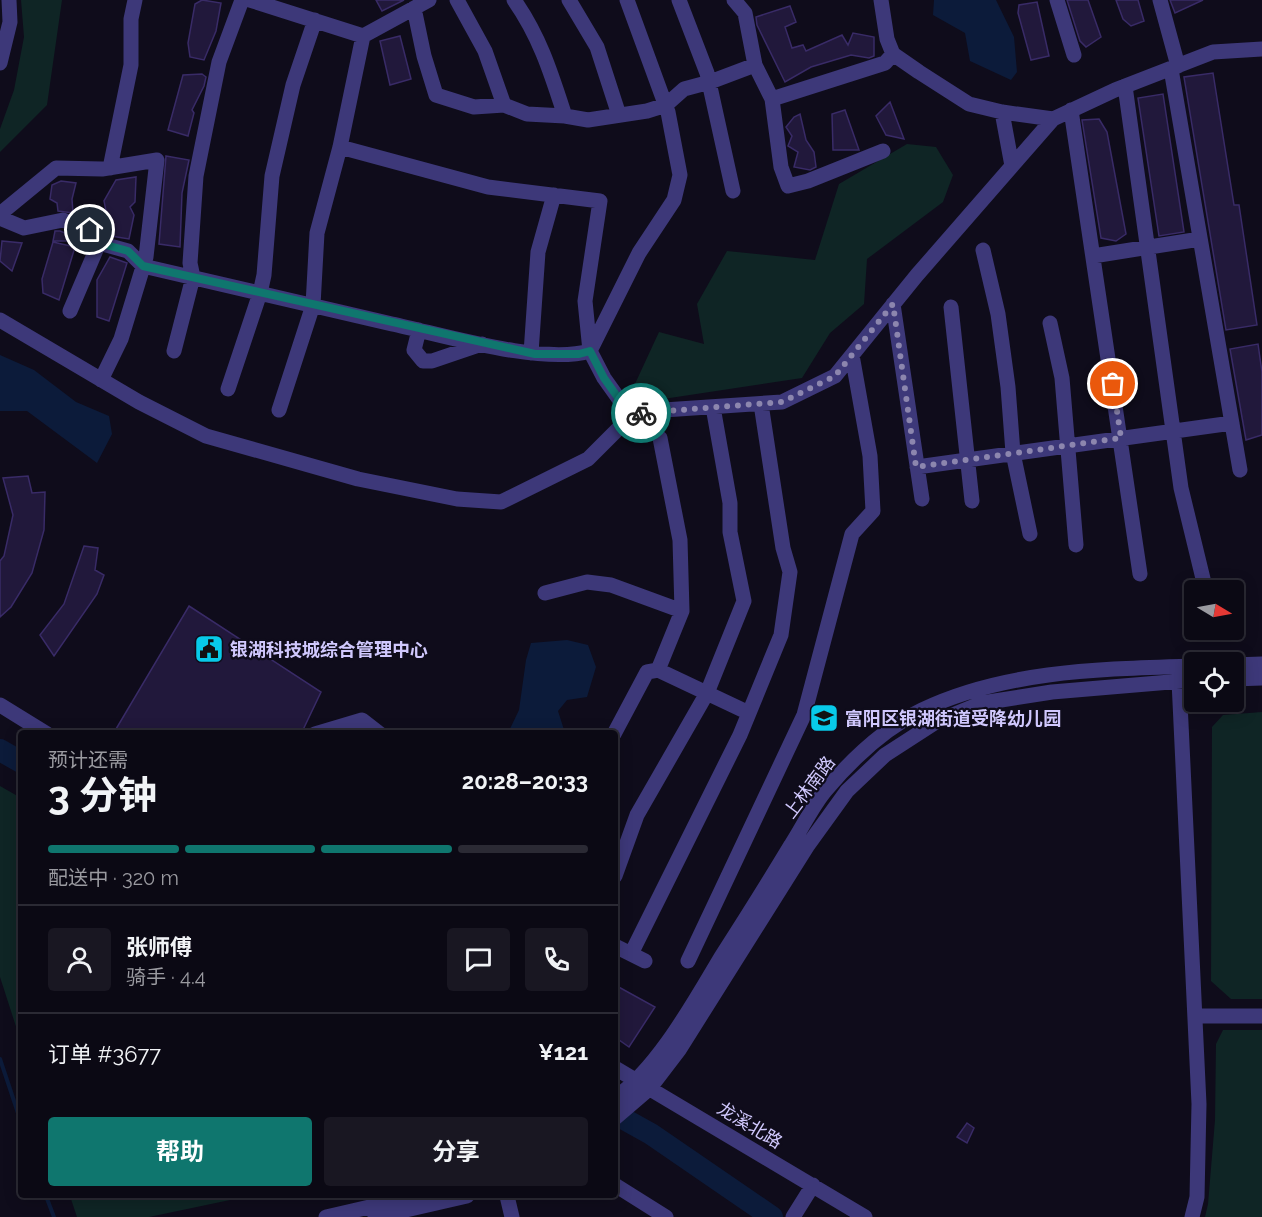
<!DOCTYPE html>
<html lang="zh">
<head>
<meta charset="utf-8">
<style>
  :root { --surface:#0b0914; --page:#191722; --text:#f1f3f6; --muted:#9a9aa0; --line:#2b2a34; --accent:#0f766e }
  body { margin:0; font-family:Raleway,"Noto Sans SC",sans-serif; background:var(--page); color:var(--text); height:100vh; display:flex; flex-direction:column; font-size:22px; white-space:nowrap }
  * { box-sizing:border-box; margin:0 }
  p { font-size:20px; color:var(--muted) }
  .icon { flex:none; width:33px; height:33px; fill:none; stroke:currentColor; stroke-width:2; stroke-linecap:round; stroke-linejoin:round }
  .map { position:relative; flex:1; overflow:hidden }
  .details { position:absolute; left:18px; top:730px; width:600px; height:468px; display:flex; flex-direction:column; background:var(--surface); border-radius:6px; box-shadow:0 3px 15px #0003,0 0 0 2px var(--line) }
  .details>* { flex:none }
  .needle { width:39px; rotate:100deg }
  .controls { position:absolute; left:1184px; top:580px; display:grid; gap:12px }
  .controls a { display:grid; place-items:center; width:60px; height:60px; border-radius:6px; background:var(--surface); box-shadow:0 3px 15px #0003,0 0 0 2px var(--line); font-size:30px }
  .pin { position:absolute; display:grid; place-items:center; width:51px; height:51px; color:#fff; margin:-26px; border:3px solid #fff; border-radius:50%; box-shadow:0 2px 6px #0007 }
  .courier { position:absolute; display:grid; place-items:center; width:60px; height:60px; margin:-30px; border:4px solid #0f766e; border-radius:50%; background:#fff; color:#222; box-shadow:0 2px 8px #0007 }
  .summary em { font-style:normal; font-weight:700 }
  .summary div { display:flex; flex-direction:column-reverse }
  .summary { display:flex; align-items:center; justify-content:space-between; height:102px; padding:0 30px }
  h1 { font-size:39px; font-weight:700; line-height:45px }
  .bar { display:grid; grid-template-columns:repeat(4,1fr); gap:9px 6px; align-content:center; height:72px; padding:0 30px }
  .bar i { height:8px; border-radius:4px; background:var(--line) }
  .bar .current { background:var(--accent) }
  .bar p { grid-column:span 4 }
  .line { display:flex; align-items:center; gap:15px; padding:0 30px; border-top:2px solid var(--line) }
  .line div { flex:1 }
  .round { display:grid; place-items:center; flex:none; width:63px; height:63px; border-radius:6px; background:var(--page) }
  .action { display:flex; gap:12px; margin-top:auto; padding:12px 30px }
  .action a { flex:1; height:69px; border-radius:6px; background:var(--accent); color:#fff; font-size:24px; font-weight:700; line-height:69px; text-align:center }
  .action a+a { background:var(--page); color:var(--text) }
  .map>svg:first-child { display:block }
  .green { fill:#0f2525 }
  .water { fill:#0c1b3a }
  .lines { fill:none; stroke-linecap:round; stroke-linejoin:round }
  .stream { stroke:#0c1b3a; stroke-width:4 }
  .river { stroke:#0c1b3a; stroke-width:22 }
  .building { fill:#21183b; stroke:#392b67; stroke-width:1.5 }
  .minor { stroke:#3d3879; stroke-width:15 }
  .done { stroke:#8c86ae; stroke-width:6; stroke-dasharray:0 10.8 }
  .route { stroke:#0f766e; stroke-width:8 }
  .labels { text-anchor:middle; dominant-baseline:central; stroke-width:4.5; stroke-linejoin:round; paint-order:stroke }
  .poi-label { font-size:18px; font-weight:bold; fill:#d0c8fd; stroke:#0f0c1b; text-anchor:start }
  .street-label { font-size:18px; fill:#d0c8fd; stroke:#0f0c1b }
</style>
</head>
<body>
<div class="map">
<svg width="1262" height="1217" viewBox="0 0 1262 1217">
  <rect width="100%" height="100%" fill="#0f0c1b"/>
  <path class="green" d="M21 0H62L47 105 0 152V129L14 90 24 37Z
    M907 144 936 147 953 175 943 202 867 259 864 304 830 333 802 378 650 401 634 386 659 332 704 344 697 304 727 251 815 260 839 184Z
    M1262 712V999H1231L1211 981 1212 727 1223 715Z
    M0 786 21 798V1042L0 977Z
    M1223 1030H1262V1217H1205L1208 1204 1215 1120 1216 1044Z
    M70 1196H249L149 1217H77Z"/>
  <path class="water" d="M934 0H996L1014 37 1017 72 1011 80 970 61 965 33 933 15Z
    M0 355 34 370 76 402 109 416 112 434 97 463 27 411H0Z
    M567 640 588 645 596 667 587 697 567 700 558 711 565 733H508L519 710 526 660 531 643Z"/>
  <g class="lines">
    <path class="stream" d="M0 1059 21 1122
      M46 1196 54 1217"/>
    <path class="river" d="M0 750 21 762
      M615 1114 651 1134 772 1217"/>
  </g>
  <path class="building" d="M202 0 221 3 216 31 204 60 190 57 188 43 195 4Z
    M376 0H404L382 11Z
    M1067 0H1088L1101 37 1086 47 1080 41Z
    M1116 0H1138L1144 21 1131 26 1123 19Z
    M1170 0H1203L1175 13Z
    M1037 2 1049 56 1031 60 1018 13 1019 5Z
    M790 6 796 22 785 27 792 48 803 45 806 51 842 35 848 45 853 33 874 37V56L869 58 851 55 811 67 785 82 757 25 756 17Z
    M400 36 411 79 390 85 380 41Z
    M1213 73 1234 205H1239L1257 325 1226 330 1184 77Z
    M202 74 206 77 204 86 192 110 194 113 188 136 168 130 183 75Z
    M1163 94 1184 232 1159 236 1138 98Z
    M890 102 904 139 886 135 876 116Z
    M845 110 859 150H833L832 114Z
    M800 114 806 140 814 152 816 167 810 170 794 167 798 152 788 146 792 136 786 127 794 117Z
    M1099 119 1107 132 1126 234 1116 241 1101 238 1082 120Z
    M166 156 189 160 182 193 180 247 159 244Z
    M136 177 135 202 130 207 134 215 129 239 111 236 104 201 116 180Z
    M61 181 76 183 72 199 73 213 58 211 57 203 50 199 52 185Z
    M55 231H60L85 241H53Z
    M2 241 22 243 12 271 0 261Z
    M53 242 75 247 59 300 43 293 42 279Z
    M110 257 127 263 109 321 97 317V280Z
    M1258 344 1262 372V435L1246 440 1230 349Z
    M28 476 32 493 45 492 44 530 32 573 11 607 0 617V561L4 556 13 515 3 478Z
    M84 546 98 548 95 570 104 575 97 594 54 656 40 635 64 604Z
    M189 606 321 692 301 734H113Z
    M615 985 655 1007 629 1047 615 1037Z
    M967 1123 974 1128 967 1143 957 1137Z"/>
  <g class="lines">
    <path class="minor" d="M250 0 363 36 429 0
      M457 0 485 51 504 105
      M514 0C540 37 551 73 565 116
      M569 0 597 47 619 115
      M679 0 707 73 733 191
      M734 0 745 13 755 65 772 99 781 167 788 186 808 181 883 151
      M881 0 887 39 893 54 919 72 969 104 1002 112 1053 119
      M1057 0 1074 55
      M1160 0 1178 66
      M414 8 424 56 436 95 474 107 504 105 527 114 565 116 588 120 647 111 666 105 684 89 710 82 755 65
      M0 63 10 22 9 0
      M1171 69 1240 470
      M1125 86 1181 488 1206 591
      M772 99 885 63 893 54
      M1071 110 1140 574
      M1002 112 1012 166
      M340 147 488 187 600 201 585 301 590 351 604 378 631 416
      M110 168 131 65V19L135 0
      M0 214 56 168 102 169 157 160 146 257 121 339 101 380
      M0 218 24 228 63 220 90 230 99 243 128 251 143 266C226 285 309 305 392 324 444 335 541 365 590 351L639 253 674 200 680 175 668 112 627 0
      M983 250 998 314 1008 387 1013 453 1030 534
      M1093 256 1200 239
      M893 304 922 499
      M951 307 972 501
      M70 311 99 243
      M0 320 139 402 206 436 358 479 457 499 501 502 588 459 631 416 649 411 782 402 835 376 917 275 1053 119 1115 90 1213 52 1262 49
      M1050 323 1062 378 1076 545
      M419 330 414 350 423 361H432L482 344
      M174 351 193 277 190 263 196 176 219 62 242 0
      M531 353 538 252 554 195
      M228 389 260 293 264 275 272 176 293 85 315 20
      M279 410 313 305 317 233 340 147 363 36
      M917 467 1232 423
      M545 593 587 582 611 585 682 611
      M1215 630V632
      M1233 665 1262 664
      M658 670 749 713
      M1233 679 1262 678
      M1179 681 1199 1104 1197 1197 1192 1217
      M0 705 47 734
      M315 734 362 720 380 734
      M614 734 647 672 658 670 682 611 680 540 660 438
      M615 876 637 815 707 693 744 601 730 532V503L713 407
      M615 946 645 961
      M631 954 740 735 781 635 790 572 783 548 761 404
      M688 961 804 715 852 534 873 511 870 456 852 355
      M1196 1016H1262
      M615 1068 865 1217
      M615 1098C658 1068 694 1002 721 957 745 920 768 883 791 845 802 828 812 807 825 791 851 760 885 728 922 710 1006 670 1103 669 1194 666
      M615 1118 650 1088 679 1050 808 845 847 791 885 755 936 722 982 703 1052 692 1194 680
      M615 1185 666 1217
      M507 1196 512 1217
      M326 1217 417 1196
      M375 1217 467 1196
      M793 1217 813 1185"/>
  </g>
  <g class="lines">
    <path class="done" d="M641 413 782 402 835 376 893 304 916 467 1121 438 1113 384"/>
    <path class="route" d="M90 230 99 243 128 251 143 266 535 354H579L590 351 604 378 631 416 641 413"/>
  </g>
  <defs>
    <g id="civic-square" transform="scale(1.5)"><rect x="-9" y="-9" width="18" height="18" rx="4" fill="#08cae9" stroke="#0f0c1b"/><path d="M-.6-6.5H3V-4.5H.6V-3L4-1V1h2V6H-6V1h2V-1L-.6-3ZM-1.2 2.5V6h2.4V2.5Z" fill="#111"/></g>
    <g id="school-square" transform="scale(1.5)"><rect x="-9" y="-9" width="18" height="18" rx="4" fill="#08cae9" stroke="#0f0c1b"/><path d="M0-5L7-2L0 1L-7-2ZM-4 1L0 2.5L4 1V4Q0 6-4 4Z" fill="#111"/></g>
  </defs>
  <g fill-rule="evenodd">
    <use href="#civic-square" x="209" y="649"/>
    <use href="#school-square" x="824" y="718"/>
  </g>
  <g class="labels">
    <g class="poi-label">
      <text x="230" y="649">银湖科技城综合管理中心</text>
      <text x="845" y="718">富阳区银湖街道受降幼儿园</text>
    </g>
    <g class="street-label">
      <text transform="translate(809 787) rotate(-53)">上林南路</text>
      <text transform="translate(750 1125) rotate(31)">龙溪北路</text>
    </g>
  </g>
</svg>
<div class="controls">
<a><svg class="needle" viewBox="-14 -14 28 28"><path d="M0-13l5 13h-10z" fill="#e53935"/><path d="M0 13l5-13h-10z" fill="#9a9aa0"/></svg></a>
<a><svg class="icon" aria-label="locate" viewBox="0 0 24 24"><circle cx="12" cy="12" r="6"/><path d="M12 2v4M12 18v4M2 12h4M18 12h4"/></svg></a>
</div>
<div class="pin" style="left:1113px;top:384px;background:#ea580c"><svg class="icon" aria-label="bag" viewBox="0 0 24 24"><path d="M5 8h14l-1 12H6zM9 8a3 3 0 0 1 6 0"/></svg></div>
<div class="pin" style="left:90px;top:230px;background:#1f2937"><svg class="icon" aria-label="home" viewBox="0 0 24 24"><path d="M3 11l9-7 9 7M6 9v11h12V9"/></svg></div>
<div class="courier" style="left:641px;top:413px"><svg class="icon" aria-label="bike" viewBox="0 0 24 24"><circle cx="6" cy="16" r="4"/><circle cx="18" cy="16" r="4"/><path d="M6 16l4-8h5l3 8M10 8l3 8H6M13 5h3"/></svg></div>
<section class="details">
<div class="summary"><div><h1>3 分钟</h1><p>预计还需</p></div><em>20:28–20:33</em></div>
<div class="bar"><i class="current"></i><i class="current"></i><i class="current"></i><i></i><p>配送中 · 320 m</p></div>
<div class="line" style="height:108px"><a class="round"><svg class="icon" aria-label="person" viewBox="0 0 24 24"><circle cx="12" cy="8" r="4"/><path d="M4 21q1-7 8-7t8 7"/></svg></a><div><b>张师傅</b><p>骑手 · 4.4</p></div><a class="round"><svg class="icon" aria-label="chat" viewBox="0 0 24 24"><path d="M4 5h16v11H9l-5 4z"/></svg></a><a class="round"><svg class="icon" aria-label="phone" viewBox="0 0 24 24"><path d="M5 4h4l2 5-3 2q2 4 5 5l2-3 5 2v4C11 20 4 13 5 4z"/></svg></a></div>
<div class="line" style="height:78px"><div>订单 #3677</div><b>¥121</b></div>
<div class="action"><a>帮助</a><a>分享</a></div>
</section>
</div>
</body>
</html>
